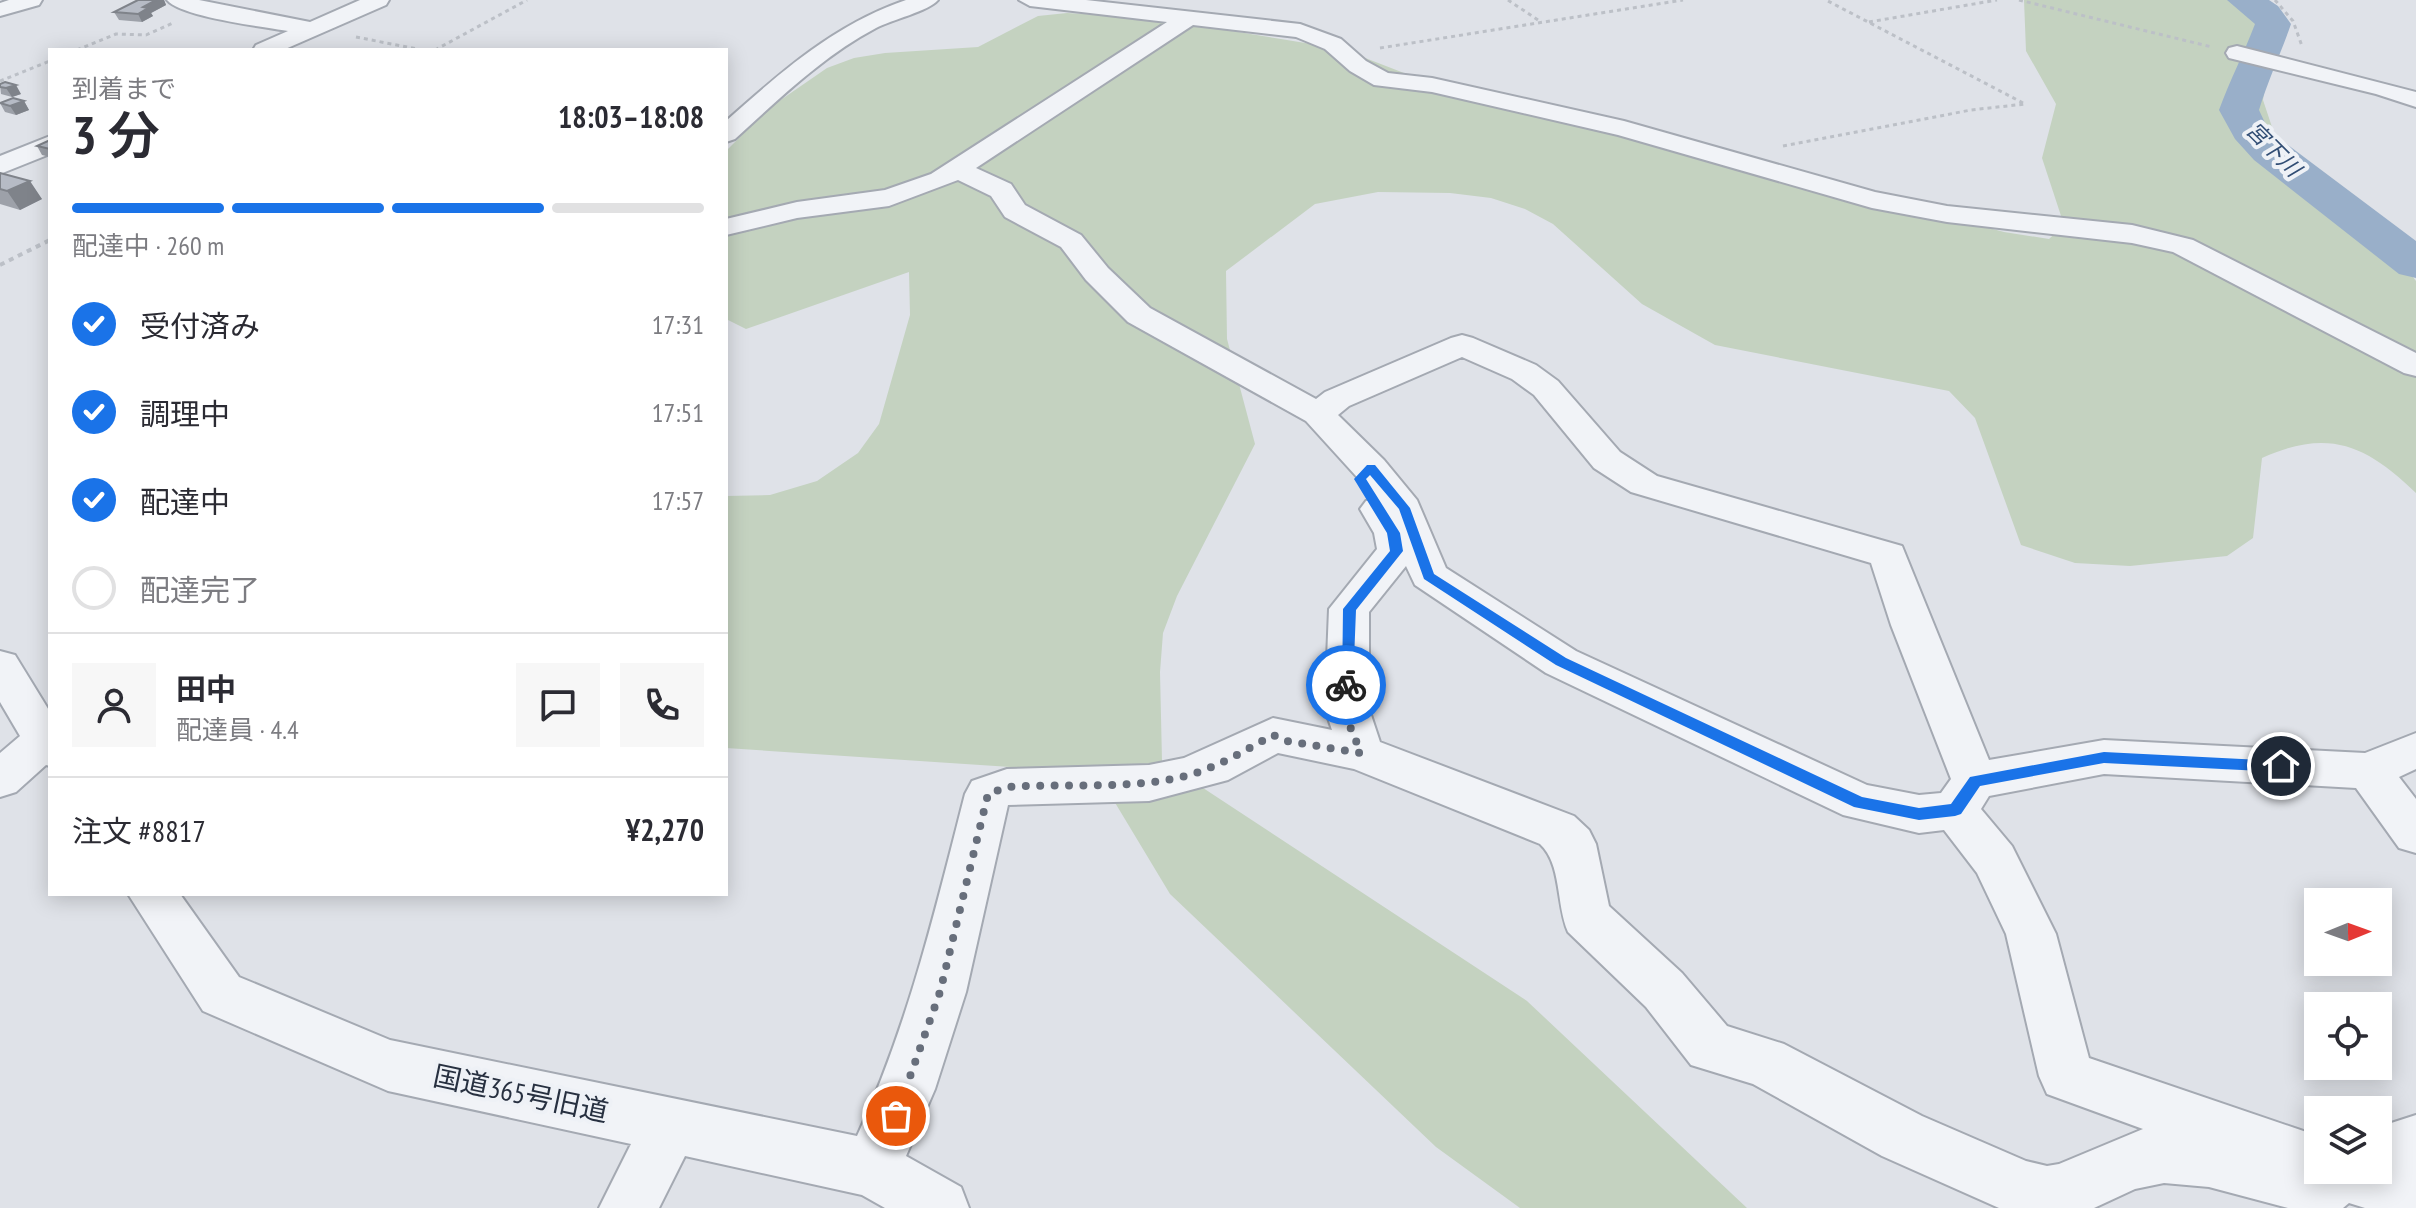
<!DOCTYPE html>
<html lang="ja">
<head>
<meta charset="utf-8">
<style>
  :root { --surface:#fff; --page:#f7f7f7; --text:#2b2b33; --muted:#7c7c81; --line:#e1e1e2; --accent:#1a73e8 }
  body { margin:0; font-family:"PT Sans Narrow","Noto Sans JP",sans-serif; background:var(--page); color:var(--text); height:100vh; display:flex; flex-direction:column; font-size:30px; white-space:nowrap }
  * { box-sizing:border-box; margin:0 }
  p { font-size:26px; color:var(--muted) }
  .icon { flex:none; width:44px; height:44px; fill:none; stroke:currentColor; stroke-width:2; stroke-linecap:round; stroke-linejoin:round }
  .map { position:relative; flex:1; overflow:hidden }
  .sheet { position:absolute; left:48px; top:48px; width:680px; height:848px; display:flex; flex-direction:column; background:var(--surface); border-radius:0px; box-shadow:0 4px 20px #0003 }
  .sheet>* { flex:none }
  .needle { width:52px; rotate:89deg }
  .controls { position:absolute; left:2304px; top:888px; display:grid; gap:16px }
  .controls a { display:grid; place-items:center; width:88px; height:88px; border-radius:0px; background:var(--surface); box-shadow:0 4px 20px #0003; font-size:40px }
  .pin { position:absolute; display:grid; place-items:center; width:68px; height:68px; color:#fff; margin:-34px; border:4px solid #fff; border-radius:50%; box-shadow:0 2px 8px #0007 }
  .courier { position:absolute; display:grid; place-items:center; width:80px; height:80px; margin:-40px; border:6px solid #1a73e8; border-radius:50%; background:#fff; color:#222; box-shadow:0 2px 10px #0007 }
  .overview em { font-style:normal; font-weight:600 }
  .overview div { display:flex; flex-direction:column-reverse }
  .overview { display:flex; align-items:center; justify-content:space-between; height:136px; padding:0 24px }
  h1 { font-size:52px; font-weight:600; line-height:60px }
  .bar { display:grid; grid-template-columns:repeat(4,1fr); gap:12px 8px; align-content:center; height:96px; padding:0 24px }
  .bar i { height:10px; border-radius:6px; background:var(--line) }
  .bar .selected { background:var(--accent) }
  .bar p { grid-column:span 4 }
  .line { display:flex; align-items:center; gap:20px; padding:0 24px; border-top:2px solid var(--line) }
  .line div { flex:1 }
  .round { display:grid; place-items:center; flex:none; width:84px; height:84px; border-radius:0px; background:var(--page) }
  ol { padding:0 24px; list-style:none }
  li { display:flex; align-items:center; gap:24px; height:88px }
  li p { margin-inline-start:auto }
  li .icon { padding:8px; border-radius:50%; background:var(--accent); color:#fff; stroke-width:4 }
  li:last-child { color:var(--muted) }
  li i { width:44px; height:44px; border:4px solid var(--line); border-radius:50% }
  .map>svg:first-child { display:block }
  .green { fill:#c4d2c0 }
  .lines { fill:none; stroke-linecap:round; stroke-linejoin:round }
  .river { fill:#99afc9; fill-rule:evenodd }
  .minor-casing { stroke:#a4a9b2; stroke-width:4 }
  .path-far1 { stroke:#bcc0c7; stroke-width:3; stroke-dasharray:4 4; stroke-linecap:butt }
  .path { stroke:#bcc0c7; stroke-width:4; stroke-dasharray:5 5; stroke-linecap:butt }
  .minor { fill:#f1f3f7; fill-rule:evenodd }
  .wall { fill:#9da1a9 }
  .shaded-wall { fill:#7f838a }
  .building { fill:#b6bbc5; stroke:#7f838a; stroke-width:2 }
  .route { fill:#1a73e8 }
  .done { stroke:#676e7b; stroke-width:8; stroke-dasharray:0 14.4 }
  .labels { text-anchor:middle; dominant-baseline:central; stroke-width:8; stroke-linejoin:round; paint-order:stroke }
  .far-water-label { font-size:22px; font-style:italic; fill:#314d74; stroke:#eef1f6 }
  .near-street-label { font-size:28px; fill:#273040; stroke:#eef1f6 }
</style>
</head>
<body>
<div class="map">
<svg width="2416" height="1208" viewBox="0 0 2416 1208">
  <rect width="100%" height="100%" fill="#dfe2e8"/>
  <path class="green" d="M2024 0H2255L2273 31 2263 100 2277 142 2307 183 2393 251 2416 281V493C2366 445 2329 428 2262 458L2253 538 2227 556 2130 566 2075 563 2021 545 1975 418 1949 391 1715 345 1642 304 1553 224 1525 209 1491 198 1450 193 1378 192 1315 204 1226 271 1227 339 1255 444 1177 596 1163 633 1160 672 1162 761 1527 1001 1747 1208H1520L1436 1147 1170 894 1114 801 1069 771 726 748V496L770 495 817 481 858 453 879 424 910 315 909 272 746 329 726 319V151L769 108 827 68 854 58 885 53 978 47 1038 16 1067 13 1152 18 1342 49 1435 85 1497 97 2004 232 2049 239 2064 225 2042 158 2056 104 2026 51Z"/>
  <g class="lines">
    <path class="river" d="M2227 0H2269L2278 6 2291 24C2281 53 2268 80 2259 110L2266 125 2284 142 2416 241V278L2399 274 2254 160 2235 139 2219 110C2230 80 2244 53 2255 24Z"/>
    <g class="minor-casing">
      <path id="minor" d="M9 0H42L39 5 0 16V3Z
        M167 0H199L310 22 360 0H389L386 5 283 50H253L256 45 288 31C264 27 181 17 167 0Z
        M906 0H938C929 11 891 20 876 28 823 56 779 99 735 139L726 142V121C781 72 835 24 906 0Z
        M1019 0H1086L1300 24 1341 39 1366 61 1388 73 1432 78 1624 121 1875 192 1947 206 2132 225 2193 240 2416 353V376L2404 373 2173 252 2132 243 1947 222 1872 208 1618 135 1432 92 1374 85 1350 71 1325 49 1296 37 1193 25 976 168 1011 184 1025 205 1081 235 1108 268 1150 308 1316 399 1325 392 1451 338 1462 335 1473 338 1536 365 1558 381 1620 452 1657 476 1902 546 1989 760 2104 740 2365 753 2416 733V769L2399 777 2416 799V853L2399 848 2356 788 2104 774 1989 796 1981 809 2012 846 2056 934 2089 1058 2318 1136V1170H2378V1136L2382 1126 2416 1115V1208H2365L2349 1203 2343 1208H2288L2209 1187 2164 1183 2135 1189 2094 1208H1999L1882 1156 1753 1084 1691 1065 1646 1007 1568 932C1556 905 1562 864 1540 844L1354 769 1278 753 1228 780 1149 801 1008 805 966 992 935 1089 906 1156 961 1187 969 1208H885L862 1195 685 1156 659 1208H599L631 1144 388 1091 203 1011 128 894H180L239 977 390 1040 857 1136C908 1026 935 911 965 794L972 781 1007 769 1149 765 1184 758 1273 718 1332 730 1325 709 1329 609 1377 549 1374 533 1360 509 1366 501 1376 498 1306 421 1128 322 1086 280 1061 247 1005 217 991 196 958 180 889 206 797 218 726 235V219L797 202 885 190 931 174 1167 22 1030 6ZM1462 357 1512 379 1534 395 1594 468 1631 492 1871 563 1891 625 1951 779 1941 793 1919 795 1867 785 1576 651 1446 568 1417 500 1384 460 1338 415 1349 406ZM1406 566 1415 585 1546 673 1843 815 1919 833 1944 830 1977 873 2006 934 2039 1076 2047 1094 2143 1129 2059 1164 2047 1166 2026 1161 1922 1116 1784 1044 1727 1026 1682 973 1609 906 1596 844 1589 830 1574 816 1380 742 1369 709V612Z
        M2237 46 2416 92V107L2376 94 2229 58 2226 53 2229 48Z
        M50 136V154L0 174V156Z
        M0 651 15 655 50 712V766L46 765 16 792 0 797V753L20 736 0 702Z"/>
    </g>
    <path class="path-far1" d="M1508 0 1541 22
      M2019 0 2212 47
      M2275 0 2293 21 2302 46
      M1869 22 1997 0
      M356 37 422 50
      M1380 48 1683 0
      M77 50 116 34 146 35 173 23
      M435 50 527 0
      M0 81 50 61
      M1783 146 1971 110 2025 104 1826 0"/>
    <path class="path" d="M0 265 50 240"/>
    <use href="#minor" class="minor"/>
  </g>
  <path class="wall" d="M138 0H164L166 5 151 13 153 16 142 22 119 20 114 12Z
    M0 84 21 94 12 97 1 94Z
    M24 101 29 110 16 115 5 112 0 103Z
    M50 140V157L42 155 37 146Z
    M0 173 42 199 20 210 0 204Z"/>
  <path class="shaded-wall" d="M156 0H164L166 5 151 13 153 16 142 22 138 14 143 7Z
    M16 85 21 94 12 97 6 88Z
    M24 101 29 110 16 115 10 106Z
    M30 181 42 199 20 210 7 191Z"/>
  <path class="building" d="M138 0H156L143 7 148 8 138 14 114 12Z
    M5 82 16 85 6 88 0 87V84Z
    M13 98 24 101 10 106 0 103Z
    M50 140V149L37 146Z
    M0 173 30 181 7 191 0 189Z"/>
  <path class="route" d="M1367 465H1375L1410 508 1434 574 1566 658 1862 797 1919 808 1951 804 1970 777 2104 752 2281 761 2288 766 2281 772 2104 763 1980 786 1961 814 1955 816 1919 820 1854 807 1556 665 1424 579 1399 509 1370 475 1366 479 1400 533 1403 551 1356 610 1353 685 1346 690 1342 688 1343 609 1390 551 1387 533 1354 479Z"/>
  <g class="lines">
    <path class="done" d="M896 1116 940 992 988 794 1007 787C1065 783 1125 790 1182 777 1215 769 1244 751 1273 735L1286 741 1361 753 1349 724 1346 685"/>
  </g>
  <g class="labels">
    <g class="far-water-label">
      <text transform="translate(2274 149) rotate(45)">宮下川</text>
    </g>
    <g class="near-street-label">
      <text transform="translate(521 1093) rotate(12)">国道365号旧道</text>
    </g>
  </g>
</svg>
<div class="controls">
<a><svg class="needle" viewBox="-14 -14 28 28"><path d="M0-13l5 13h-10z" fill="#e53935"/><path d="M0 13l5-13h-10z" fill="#7c7c81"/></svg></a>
<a><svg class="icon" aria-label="locate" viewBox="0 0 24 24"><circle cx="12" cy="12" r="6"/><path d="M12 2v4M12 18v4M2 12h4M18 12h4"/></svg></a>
<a><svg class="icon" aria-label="layers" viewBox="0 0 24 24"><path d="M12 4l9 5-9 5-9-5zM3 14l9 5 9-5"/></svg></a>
</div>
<div class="pin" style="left:896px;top:1116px;background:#ea580c"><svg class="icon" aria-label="bag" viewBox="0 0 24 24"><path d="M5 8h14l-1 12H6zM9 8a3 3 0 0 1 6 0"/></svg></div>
<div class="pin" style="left:2281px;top:766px;background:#1f2937"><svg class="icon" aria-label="home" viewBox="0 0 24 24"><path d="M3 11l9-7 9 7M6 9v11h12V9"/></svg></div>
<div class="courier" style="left:1346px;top:685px"><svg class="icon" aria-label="bike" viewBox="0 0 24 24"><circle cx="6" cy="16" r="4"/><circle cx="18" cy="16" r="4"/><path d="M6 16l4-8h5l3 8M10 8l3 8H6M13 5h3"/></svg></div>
<section class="sheet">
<div class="overview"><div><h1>3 分</h1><p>到着まで</p></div><em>18:03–18:08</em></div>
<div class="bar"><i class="selected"></i><i class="selected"></i><i class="selected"></i><i></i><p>配達中 · 260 m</p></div>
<ol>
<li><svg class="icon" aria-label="check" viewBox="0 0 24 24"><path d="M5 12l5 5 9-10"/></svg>受付済み<p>17:31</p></li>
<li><svg class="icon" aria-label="check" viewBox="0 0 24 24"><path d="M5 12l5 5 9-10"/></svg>調理中<p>17:51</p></li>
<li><svg class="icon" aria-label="check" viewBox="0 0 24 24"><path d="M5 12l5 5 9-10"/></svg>配達中<p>17:57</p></li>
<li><i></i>配達完了</li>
</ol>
<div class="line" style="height:144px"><a class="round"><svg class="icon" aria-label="person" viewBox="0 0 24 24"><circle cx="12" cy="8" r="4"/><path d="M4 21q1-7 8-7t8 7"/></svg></a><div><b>田中</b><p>配達員 · 4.4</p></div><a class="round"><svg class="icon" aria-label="chat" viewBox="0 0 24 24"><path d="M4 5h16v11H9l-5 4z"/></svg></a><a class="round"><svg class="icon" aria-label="phone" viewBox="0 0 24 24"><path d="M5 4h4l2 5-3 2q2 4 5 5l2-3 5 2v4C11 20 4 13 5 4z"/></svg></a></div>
<div class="line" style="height:104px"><div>注文 #8817</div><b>¥2,270</b></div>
</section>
</div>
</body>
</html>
